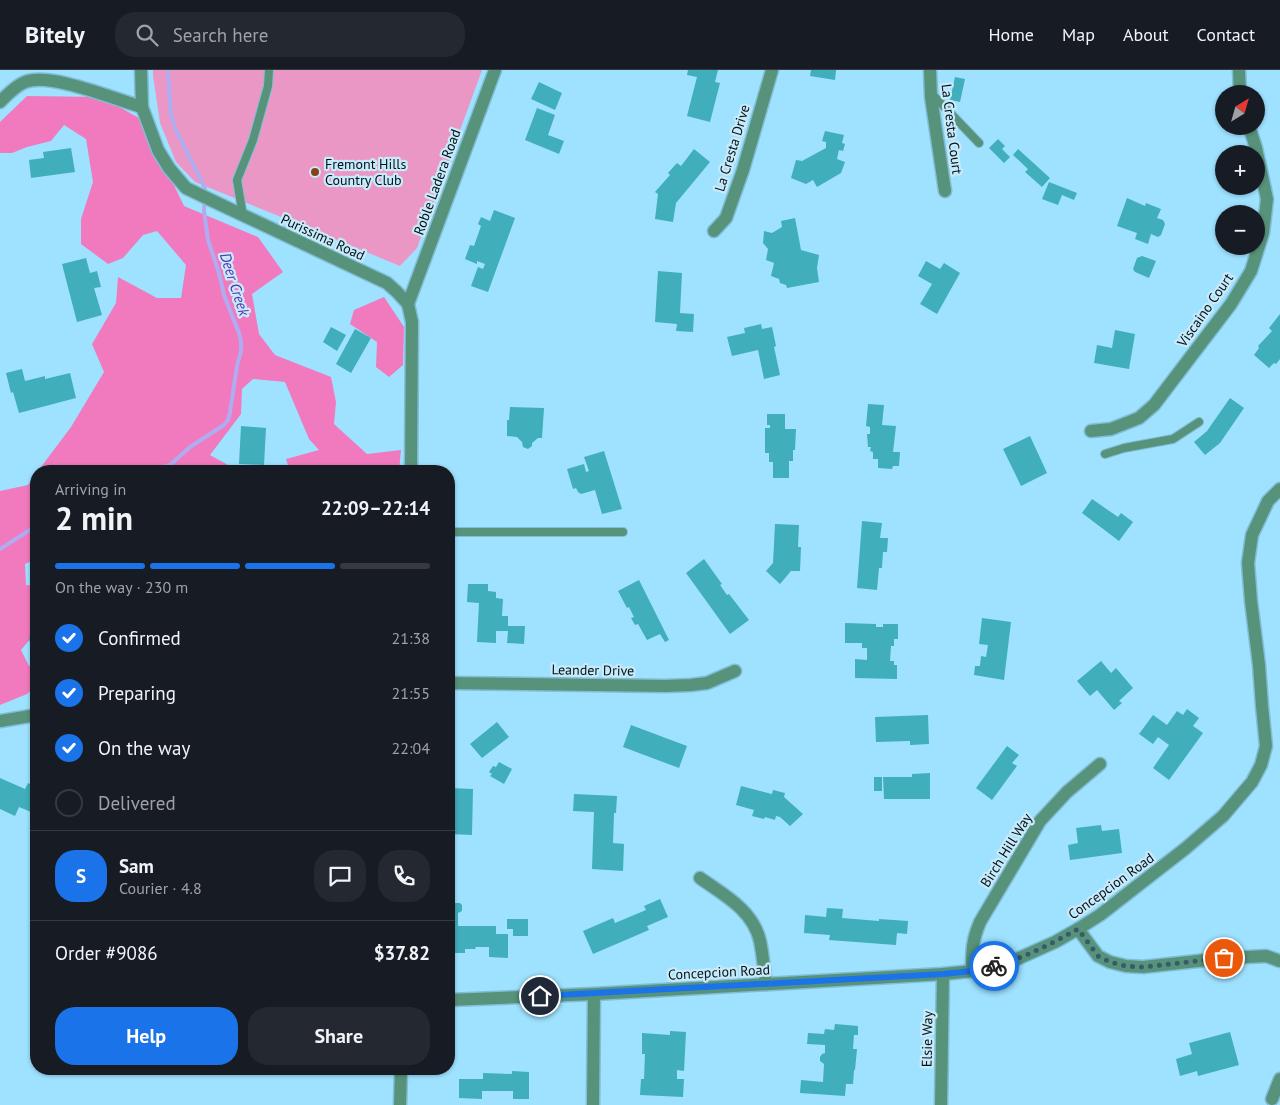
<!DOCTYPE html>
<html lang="en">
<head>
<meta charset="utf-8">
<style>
  :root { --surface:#171b24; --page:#242831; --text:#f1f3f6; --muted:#9ea1a6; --line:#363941; --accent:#1a73e8 }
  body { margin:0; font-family:"PT Sans",sans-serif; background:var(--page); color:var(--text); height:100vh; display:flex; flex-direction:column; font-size:19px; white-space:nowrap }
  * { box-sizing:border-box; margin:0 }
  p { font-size:16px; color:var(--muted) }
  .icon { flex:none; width:28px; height:28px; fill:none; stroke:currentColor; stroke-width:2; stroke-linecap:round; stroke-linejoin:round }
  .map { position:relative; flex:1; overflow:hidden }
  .panel { position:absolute; left:30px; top:395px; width:425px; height:610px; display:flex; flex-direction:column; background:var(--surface); border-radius:20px; box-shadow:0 1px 4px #0004 }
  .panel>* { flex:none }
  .needle { width:32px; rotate:37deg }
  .controls { position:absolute; left:1215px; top:15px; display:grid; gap:10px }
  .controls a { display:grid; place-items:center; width:50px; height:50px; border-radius:50%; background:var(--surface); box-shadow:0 1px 4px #0004; font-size:25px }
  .pin { position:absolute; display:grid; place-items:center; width:42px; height:42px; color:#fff; margin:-21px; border:2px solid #fff; border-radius:50%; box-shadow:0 1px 5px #0007 }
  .courier { position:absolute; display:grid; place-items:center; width:50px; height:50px; margin:-25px; border:4px solid #1a73e8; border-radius:50%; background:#fff; color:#222; box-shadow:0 1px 6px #0007 }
  .head em { font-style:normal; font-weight:800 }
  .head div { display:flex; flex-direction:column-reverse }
  .head { display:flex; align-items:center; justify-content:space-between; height:85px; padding:0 25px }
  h1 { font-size:32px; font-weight:800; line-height:38px }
  .bar { display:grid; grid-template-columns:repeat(4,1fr); gap:8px 5px; align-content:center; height:60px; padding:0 25px }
  .bar i { height:6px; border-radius:4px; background:var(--line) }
  .bar .current { background:var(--accent) }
  .bar p { grid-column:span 4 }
  .line { display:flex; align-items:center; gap:12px; padding:0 25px; border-top:1px solid var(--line) }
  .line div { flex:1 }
  .round { display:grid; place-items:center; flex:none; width:52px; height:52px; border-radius:20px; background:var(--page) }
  ol { padding:0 25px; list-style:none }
  li { display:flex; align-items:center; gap:15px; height:55px }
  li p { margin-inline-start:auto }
  li .icon { padding:5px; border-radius:50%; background:var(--accent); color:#fff; stroke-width:4 }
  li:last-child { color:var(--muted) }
  li i { width:28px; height:28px; border:2px solid var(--line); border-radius:50% }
  .cta { display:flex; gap:10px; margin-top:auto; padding:10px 25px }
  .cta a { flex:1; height:58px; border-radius:20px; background:var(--accent); color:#fff; font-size:20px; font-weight:800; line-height:58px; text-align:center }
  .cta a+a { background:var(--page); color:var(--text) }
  header { display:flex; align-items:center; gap:30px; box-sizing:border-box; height:70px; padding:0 25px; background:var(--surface); border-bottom:1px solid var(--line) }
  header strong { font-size:24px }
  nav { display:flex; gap:28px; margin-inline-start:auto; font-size:18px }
  .search { width:350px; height:45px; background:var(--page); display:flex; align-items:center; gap:12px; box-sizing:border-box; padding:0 18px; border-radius:20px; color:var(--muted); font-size:19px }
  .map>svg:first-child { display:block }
  .green { fill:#eb97c5 }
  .forest { fill:#f17abf }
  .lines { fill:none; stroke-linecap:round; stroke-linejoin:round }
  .stream { stroke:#b0acf2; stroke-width:4 }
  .building { fill:#40aebb }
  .service-casing { stroke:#82bdd6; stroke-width:10 }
  .minor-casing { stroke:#82bdd6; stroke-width:15 }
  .tertiary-casing { stroke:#82bdd6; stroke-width:15 }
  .service { stroke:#57937b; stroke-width:8 }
  .minor { stroke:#57937b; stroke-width:12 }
  .tertiary { stroke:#57937b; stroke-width:12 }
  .done { stroke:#375b6b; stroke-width:5; stroke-dasharray:0 9 }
  .route { stroke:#1a73e8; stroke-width:6 }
  .poi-dot { fill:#87411b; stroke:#c9eaf8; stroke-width:2 }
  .labels { text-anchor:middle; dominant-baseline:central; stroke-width:4.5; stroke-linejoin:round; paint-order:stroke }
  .street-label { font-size:14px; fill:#00121c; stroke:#c9eaf8 }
  .poi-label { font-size:14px; fill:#00121c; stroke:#c9eaf8; text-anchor:start }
  .water-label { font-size:15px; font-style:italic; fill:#5132b6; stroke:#c9eaf8 }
</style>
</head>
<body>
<header>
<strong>Bitely</strong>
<div class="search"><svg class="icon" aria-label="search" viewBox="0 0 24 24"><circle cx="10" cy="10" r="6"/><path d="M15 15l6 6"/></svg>Search here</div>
<nav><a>Home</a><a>Map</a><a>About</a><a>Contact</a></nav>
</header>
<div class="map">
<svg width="1280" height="1035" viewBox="0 0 1280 1035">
  <rect width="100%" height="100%" fill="#9ee2ff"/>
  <path class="green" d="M153 0H482L417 178 400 196 296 153 195 112 176 92 160 53 153 6Z"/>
  <path class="forest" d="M27 26 102 27 151 55 170 107 184 136 258 167 283 202 252 224 259 264 275 285 331 307 336 332 334 354 367 384 401 380 399 401H290L286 389 319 380 309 369 285 312 253 309 242 319 241 344 210 385 237 400 268 401H38L71 357 104 302 92 274 116 233 118 207 157 228H181L186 195 157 161 143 165 123 188 108 194 81 174V149L93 112 86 69 64 55 51 71 27 77 12 83H0V52Z
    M384 227 404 257 403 295 389 307 376 297 377 272 350 254 354 240Z
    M36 404V489L25 494 26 515 36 516V562L21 580 29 596 36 597V615L27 624 0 635V421L28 415Z"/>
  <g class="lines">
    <path class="stream" d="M152 401 170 395 190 377 224 355 228 350 230 342 237 296 241 281V272L239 263 224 225 219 203 208 170 204 141 205 118 175 58 171 45 168 0
      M0 479 36 456"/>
  </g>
  <path class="building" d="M688 0H718L715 12 720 13 710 52 687 46 697 7 687 5Z
    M811 0H836L835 10 810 6Z
    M955 7 965 9 960 32 950 30Z
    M539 12 562 23 555 40 531 29Z
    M537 38 555 45 548 65 564 71 559 84 525 70Z
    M825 61 844 65 842 73 845 74 843 81 839 80 837 89 845 92 841 103 817 117 813 110 806 114 791 108 796 90 802 91 826 78V72L822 71Z
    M998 69 1005 76 1002 79 1010 87 1004 93 989 78Z
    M71 78 75 102 31 108 29 90 44 88 43 82Z
    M694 79 710 92 676 133 673 152 655 149 658 124 655 122 670 105 668 103 677 93 681 96Z
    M1018 79 1050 108 1042 117 1025 102 1028 99 1013 85Z
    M1049 112 1077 123 1074 130 1062 125 1058 135 1042 129Z
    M1127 128 1145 136 1146 133 1161 139 1157 148 1163 150 1165 154 1161 165 1158 167 1151 164 1148 174 1135 169 1137 163 1117 156Z
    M494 140 515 148 488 222 471 216 478 197 483 199 485 194 477 191V194L465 189 470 175 474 176 481 156 478 154 481 147 490 151Z
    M795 148 801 180 819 185 817 198 819 212 787 218 786 215 780 213 779 209 771 206 774 193 766 190 768 179 763 173 764 161 772 163 782 157 781 151Z
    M1142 186 1156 191 1149 208 1135 202 1133 199 1137 188Z
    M86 188 90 203 97 201 101 217 94 218 102 245 77 252 62 194Z
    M926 191 940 199 944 193 960 203 937 244 920 234 932 214 918 206Z
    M658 201 682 203 680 243 694 244 693 262 676 261 677 254 655 252Z
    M1280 244V289L1276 294 1274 293 1269 298 1254 285 1259 278 1258 276 1272 261 1269 258Z
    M761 254 762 259 772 257 776 276 774 277 780 305 764 309 758 280 732 286 727 267 745 263 744 258Z
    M331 257 346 265 337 281 323 272Z
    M355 259 371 268 351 303 336 294Z
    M1115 260 1135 264 1129 299 1094 293 1097 275 1112 278Z
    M22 299 25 311 45 306V309L70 303 76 328 19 343 13 322 11 323 6 303Z
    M1230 328 1244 338 1220 373 1205 385 1194 372 1207 361Z
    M868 334 884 335 882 355 896 356 893 382H900L899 396H893L892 399 878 398V389H873V382L870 381 871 377H868L867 364H870V357L866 356Z
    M510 337 544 338 542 368H538L532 373V376L528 379 523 377 522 372 517 367 507 366V350H509Z
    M767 344H785V359H796L795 380H793V391H789V408H773V392H769V383H765V358H770V355H767Z
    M241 356 266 358 264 395 239 394Z
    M1030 366 1047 403 1021 416 1003 379Z
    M604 381 622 439 602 444 595 420 581 424 578 422 576 418 573 419 567 399 584 394 586 402 589 401 584 387Z
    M1092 429 1118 447 1121 443 1133 452 1119 471 1082 443Z
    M862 451 882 453 880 468H888L887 482H883L882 498H879L877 520 857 518Z
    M775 454 799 455 798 477H801L800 501H791L780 514 766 501 773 493Z
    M704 489 722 514 720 515 727 525 729 524 749 550 730 564 686 503Z
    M639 510 669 570 665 572 660 564 647 570 638 554 635 555 631 548 634 547 629 537 627 538 618 521Z
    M468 514H488V521L496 522V528L503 529 502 546H508V556H525L524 574 507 573 508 561H496V573L477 572 479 533 467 532Z
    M982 548 1011 552 1004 610 974 605 975 596H980L981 586 986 587 988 575 979 574Z
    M845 553 876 554V557H883V554H898V569H894V576H891L890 591H894V595H897V609L855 608V589L867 590V578H862V573H845Z
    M36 566V592L33 593 29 567Z
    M1101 591 1111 603 1116 598 1133 618 1119 631 1122 633 1114 640 1097 620 1090 626 1077 611Z
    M1187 639 1199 648 1193 656 1203 663 1169 710 1153 698 1169 675 1158 667 1153 674 1139 664 1153 645 1167 655 1177 641 1183 645Z
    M928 645 929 674 910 675V671L876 672 875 647Z
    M497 652 509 667 482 688 470 674Z
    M631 655 687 676 679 698 623 677Z
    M1007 676 1019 685 1012 693 1017 696 992 730 976 718Z
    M499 692 512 699 504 714 490 706 492 704 489 702 493 696 496 697Z
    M930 703V729H884L883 707H912V704Z
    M874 707H882V721H874Z
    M0 708 25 719 28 713 36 717V744L19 737 15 746 0 739Z
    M741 716 772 724 773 720 785 723 784 727 803 744 790 756 780 747 776 746 775 750 765 747 764 749 752 746 754 740 736 735Z
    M449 718 473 719 472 765 449 764Z
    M574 724 617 726 616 743H614L613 773 624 774 623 801 592 799 594 742 573 741Z
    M1101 755 1102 761 1119 759 1122 783 1070 790 1068 775 1078 773 1076 758Z
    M660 829 668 847 647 856 649 860 593 884 583 861 613 848 615 853 646 840 644 836Z
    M449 833H460L462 835V841L458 843V856H496V864H508V888L489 887V877H475L476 879H465V883H449Z
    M827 838 843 839 842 848 879 851V849L908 851 907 864 897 863 896 875 829 870 830 865 804 863 805 845 826 847Z
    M507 849H528V866H513V859H507Z
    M36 867V885L31 884Z
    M835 954 858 956V965H854L853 979H857L855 1000H854L853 1014H846L845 1026 800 1023 801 1010 823 1012 824 994 820 991V987L822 984 825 983V975L807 974 808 963 824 964 825 959 834 960Z
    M670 961 686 962 684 1001 677 1000V1009H684L683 1027 640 1025 641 1009H644L645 984H642V963L670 965Z
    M1230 962 1239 995 1198 1006 1197 1001 1180 1006 1176 989 1192 984 1189 973Z
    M512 1001 529 1002V1029H513V1021H482V1029L459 1028V1009H483V1003L512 1004Z"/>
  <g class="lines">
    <g class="service-casing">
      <path id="service" d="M931 23 979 73
        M243 146 237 110 253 70 268 16 269 0
        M1105 384 1124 378 1173 369 1199 352
        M449 462H623"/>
    </g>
    <g class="minor-casing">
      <path id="minor" d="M930 0 931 27 945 121
        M1239 0 1240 24
        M0 32C7 25 15 16 25 12 50 2 114 29 142 37
        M714 161 726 148 743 100 772 0
        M408 234 495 0
        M1091 361 1111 359 1139 348 1154 335 1231 234 1251 201 1263 163 1267 129 1256 78 1249 56
        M449 613 665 616 691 615 707 613 735 601
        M700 808C724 825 753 840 760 871 763 885 764 900 766 914
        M1078 859 1098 886 1110 892 1126 896 1143 897 1225 888 1247 887 1266 886 1280 891
        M972 901C972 881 972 871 980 852L1040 751 1067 722 1100 694
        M1272 1029 1280 1009
        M593 1035 594 924
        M941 1035 943 904"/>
    </g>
    <g class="tertiary-casing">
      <path id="tertiary" d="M141 0 142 37 158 80 169 98 186 118 213 131 387 213 397 222 408 234 412 252 411 401
        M0 651 36 645
        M449 930 594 924 943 904 972 901 995 896 1015 890 1055 872 1078 859 1100 845 1186 778 1223 746 1252 712 1261 695 1266 676 1262 636 1259 595 1251 531 1248 493 1252 465 1268 431 1280 419
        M400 1035 401 999"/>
    </g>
    <use href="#service" class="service"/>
    <use href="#minor" class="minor"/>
    <use href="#tertiary" class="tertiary"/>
  </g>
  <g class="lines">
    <path class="done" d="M994 896C1024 888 1051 874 1078 859L1098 886 1110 892 1126 896 1143 897 1224 888"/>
    <path class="route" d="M540 926 943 904 972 901 994 896"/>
  </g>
  <circle class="poi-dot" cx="315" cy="102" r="5"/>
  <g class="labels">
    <g class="street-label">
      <text transform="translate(952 59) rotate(83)">La Cresta Court</text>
      <text transform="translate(732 78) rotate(-73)">La Cresta Drive</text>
      <text transform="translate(437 112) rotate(-70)">Roble Ladera Road</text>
      <text transform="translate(323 167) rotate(25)">Purissima Road</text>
      <text transform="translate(1205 240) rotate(-55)">Viscaino Court</text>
      <text transform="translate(593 600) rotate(1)">Leander Drive</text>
      <text transform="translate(1006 780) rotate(-58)">Birch Hill Way</text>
      <text transform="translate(1111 816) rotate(-36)">Concepcion Road</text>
      <text transform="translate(719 902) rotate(-3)">Concepcion Road</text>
      <text transform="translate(927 969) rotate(-89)">Elsie Way</text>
    </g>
    <g class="poi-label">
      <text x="325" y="94">Fremont Hills<tspan x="325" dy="16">Country Club</tspan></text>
    </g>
    <g class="water-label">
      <text transform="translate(235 214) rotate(72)">Deer Creek</text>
    </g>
  </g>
</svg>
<div class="controls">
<a><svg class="needle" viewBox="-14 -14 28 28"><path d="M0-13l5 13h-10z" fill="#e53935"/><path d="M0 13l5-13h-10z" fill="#9ea1a6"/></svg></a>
<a>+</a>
<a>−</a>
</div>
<div class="pin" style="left:1224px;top:888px;background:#ea580c"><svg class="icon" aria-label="bag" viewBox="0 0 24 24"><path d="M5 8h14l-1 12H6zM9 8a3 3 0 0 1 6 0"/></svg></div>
<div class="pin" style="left:540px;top:926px;background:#1f2937"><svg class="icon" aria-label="home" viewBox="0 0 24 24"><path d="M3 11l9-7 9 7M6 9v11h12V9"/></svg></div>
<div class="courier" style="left:994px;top:896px"><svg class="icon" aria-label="bike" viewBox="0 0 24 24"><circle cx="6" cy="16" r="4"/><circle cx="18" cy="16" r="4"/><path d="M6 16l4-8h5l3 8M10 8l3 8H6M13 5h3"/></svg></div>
<section class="panel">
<div class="head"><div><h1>2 min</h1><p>Arriving in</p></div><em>22:09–22:14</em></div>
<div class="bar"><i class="current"></i><i class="current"></i><i class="current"></i><i></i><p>On the way · 230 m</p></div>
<ol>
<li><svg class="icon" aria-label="check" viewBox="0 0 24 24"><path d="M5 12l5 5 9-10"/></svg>Confirmed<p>21:38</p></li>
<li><svg class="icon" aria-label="check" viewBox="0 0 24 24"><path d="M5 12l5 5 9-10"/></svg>Preparing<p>21:55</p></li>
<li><svg class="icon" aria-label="check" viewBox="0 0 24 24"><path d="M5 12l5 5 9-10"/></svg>On the way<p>22:04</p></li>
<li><i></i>Delivered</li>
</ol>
<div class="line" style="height:90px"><b class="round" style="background:var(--accent);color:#fff">S</b><div><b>Sam</b><p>Courier · 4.8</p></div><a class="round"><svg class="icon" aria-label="chat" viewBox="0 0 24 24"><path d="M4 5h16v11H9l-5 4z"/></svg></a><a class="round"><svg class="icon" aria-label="phone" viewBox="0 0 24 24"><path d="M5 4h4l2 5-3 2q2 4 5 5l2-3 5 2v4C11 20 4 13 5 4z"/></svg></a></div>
<div class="line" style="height:65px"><div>Order #9086</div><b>$37.82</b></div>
<div class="cta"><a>Help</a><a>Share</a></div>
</section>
</div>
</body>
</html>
